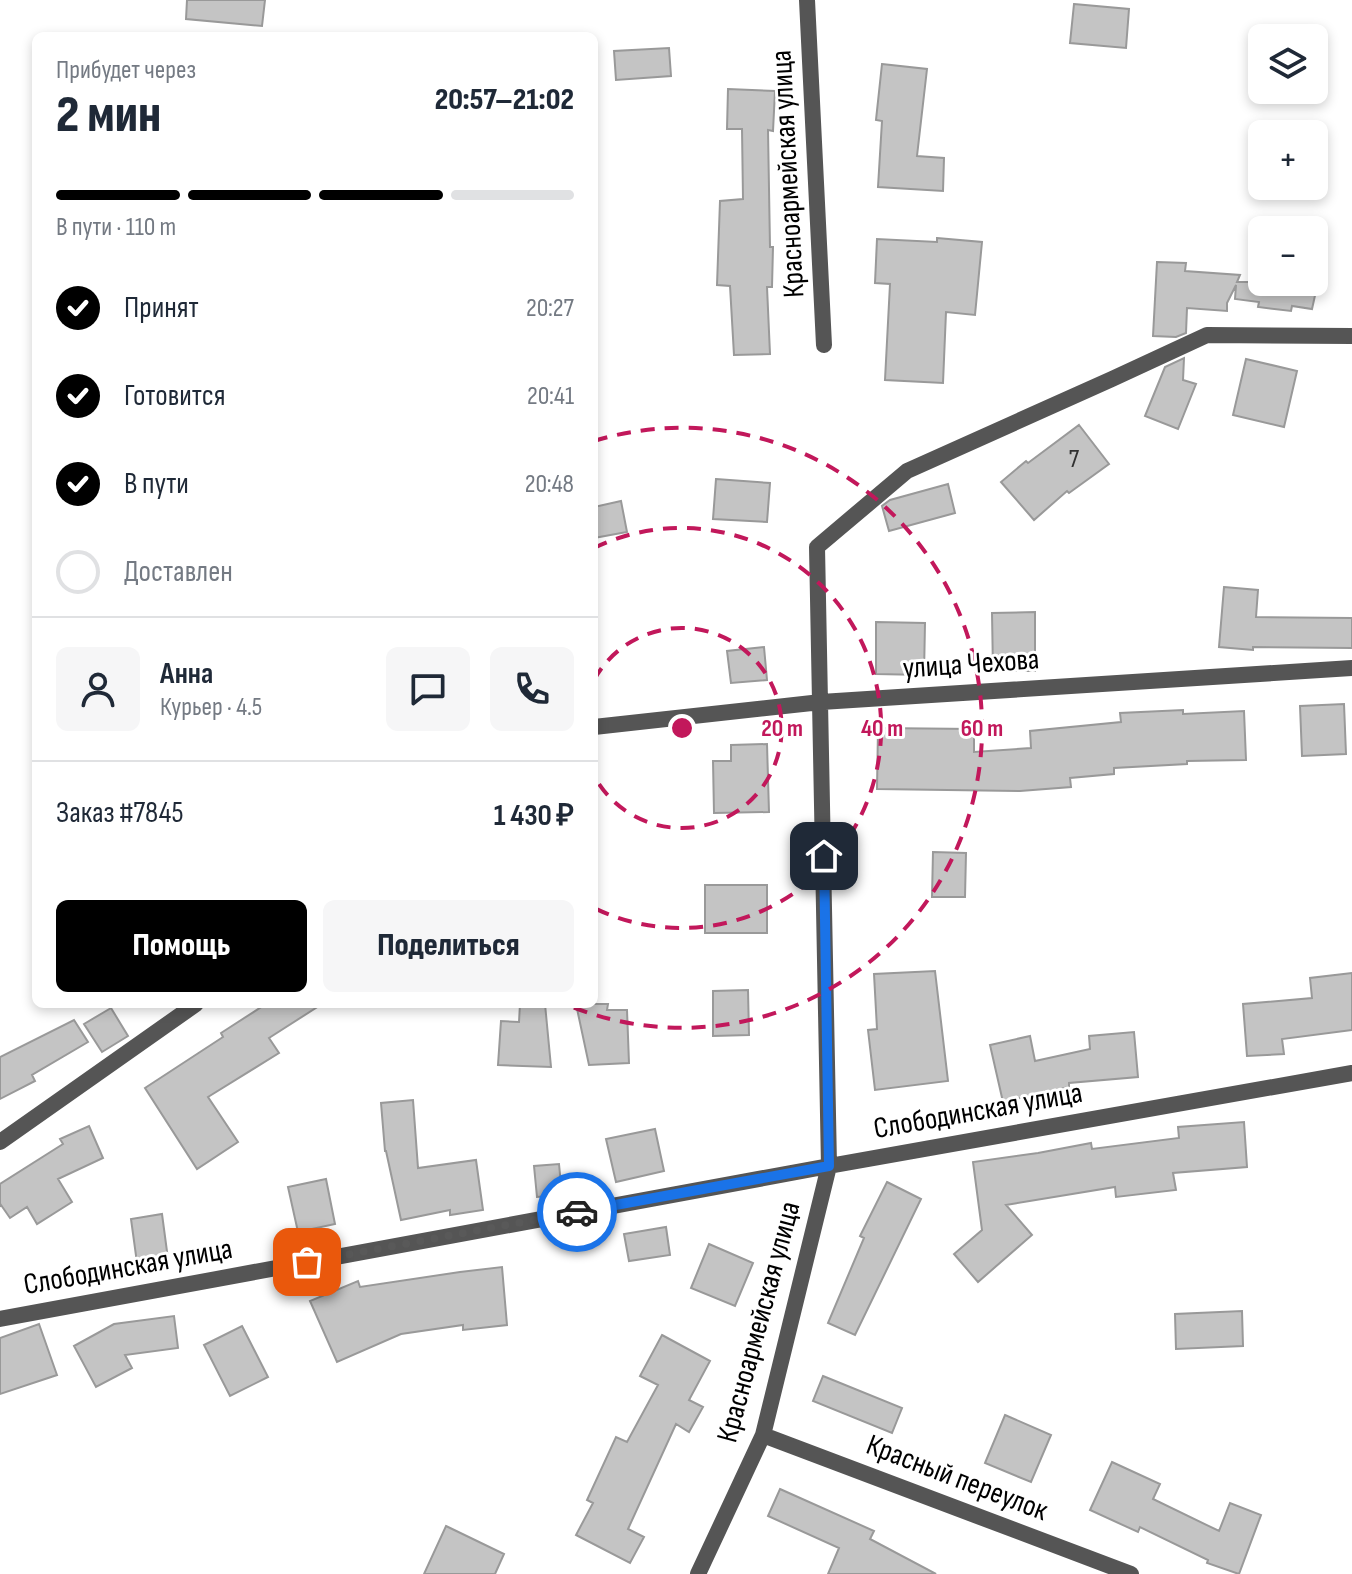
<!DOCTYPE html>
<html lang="ru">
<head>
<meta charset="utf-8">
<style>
  :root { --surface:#fff; --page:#f6f6f7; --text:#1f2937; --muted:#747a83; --line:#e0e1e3; --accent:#000 }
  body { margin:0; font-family:"Sofia Sans Condensed",sans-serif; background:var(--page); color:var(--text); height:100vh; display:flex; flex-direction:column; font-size:30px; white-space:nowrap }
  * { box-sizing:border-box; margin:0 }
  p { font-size:26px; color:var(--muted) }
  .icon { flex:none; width:44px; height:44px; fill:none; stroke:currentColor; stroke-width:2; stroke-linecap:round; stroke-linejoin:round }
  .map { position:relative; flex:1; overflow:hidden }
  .panel { position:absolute; left:32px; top:32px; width:566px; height:976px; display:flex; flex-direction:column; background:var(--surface); border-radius:12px; box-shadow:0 4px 12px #0003 }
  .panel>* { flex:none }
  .controls { position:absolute; left:1248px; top:24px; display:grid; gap:16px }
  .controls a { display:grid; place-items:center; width:80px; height:80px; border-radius:12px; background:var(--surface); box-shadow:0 4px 12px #0003; font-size:40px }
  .pin { position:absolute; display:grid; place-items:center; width:68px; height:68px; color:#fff; margin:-34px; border-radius:16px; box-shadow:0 4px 12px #0006 }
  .courier { position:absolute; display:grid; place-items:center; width:80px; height:80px; margin:-40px; border:6px solid #1a73e8; border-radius:50%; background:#fff; color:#222; box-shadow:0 2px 10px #0007 }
  .summary em { font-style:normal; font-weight:800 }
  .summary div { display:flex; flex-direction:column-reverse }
  .summary { display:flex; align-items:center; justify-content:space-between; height:136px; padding:0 24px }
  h1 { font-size:52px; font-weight:800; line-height:60px }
  .bar { display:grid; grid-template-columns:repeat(4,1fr); gap:12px 8px; align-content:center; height:96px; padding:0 24px }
  .bar i { height:10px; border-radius:6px; background:var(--line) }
  .bar .selected { background:var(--accent) }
  .bar p { grid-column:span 4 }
  .line { display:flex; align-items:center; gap:20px; padding:0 24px; border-top:2px solid var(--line) }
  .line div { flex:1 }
  .round { display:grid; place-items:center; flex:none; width:84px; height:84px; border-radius:12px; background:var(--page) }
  ol { padding:0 24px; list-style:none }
  li { display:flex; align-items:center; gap:24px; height:88px }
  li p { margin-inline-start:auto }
  li .icon { padding:8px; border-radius:50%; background:var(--accent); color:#fff; stroke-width:4 }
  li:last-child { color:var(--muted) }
  li i { width:44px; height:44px; border:4px solid var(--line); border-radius:50% }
  .primary-button { display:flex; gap:16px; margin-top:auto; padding:16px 24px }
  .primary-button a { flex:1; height:92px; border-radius:12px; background:var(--accent); color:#fff; font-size:32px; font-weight:800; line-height:92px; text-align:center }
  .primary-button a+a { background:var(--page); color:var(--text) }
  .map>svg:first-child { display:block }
  .building { fill:#c4c4c4; stroke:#999; stroke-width:2 }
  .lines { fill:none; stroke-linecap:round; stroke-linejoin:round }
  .minor { stroke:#555; stroke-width:16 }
  .done { stroke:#595959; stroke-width:8; stroke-dasharray:0 14.4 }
  .route { stroke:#1a73e8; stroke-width:10 }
  .ring { fill:none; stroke:#c2185b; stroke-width:4; stroke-dasharray:14 10 }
  .labels { text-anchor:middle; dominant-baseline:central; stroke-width:6; stroke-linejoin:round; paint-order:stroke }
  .number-label { font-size:26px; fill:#313131 }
  .street-label { font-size:30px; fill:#000; stroke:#fff }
  .centre { fill:#c2185b; stroke:#fff; stroke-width:4 }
  .ring-label { font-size:24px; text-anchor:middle; font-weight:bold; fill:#c2185b; stroke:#fff; stroke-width:6; stroke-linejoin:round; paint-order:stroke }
</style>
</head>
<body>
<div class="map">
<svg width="1352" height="1574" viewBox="0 0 1352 1574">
  <rect width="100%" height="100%" fill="#fff"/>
  <path class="building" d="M187 0H265L262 26 186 19Z
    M1074 4 1129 9 1126 48 1070 43Z
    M669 48 671 76 616 80 614 51Z
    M882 64 927 69 917 156 944 158 943 191 878 187 882 121 876 120Z
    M728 89 775 91 773 131 768 130 770 247H773L772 287H767L770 354 734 355 730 286 717 285 720 201 743 199 742 129H727Z
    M937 238 982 242 975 315 946 312 943 383 885 380 890 284 875 283 877 239 937 242Z
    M1157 262 1186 263 1185 271 1240 275 1237 282H1318L1312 309 1292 306 1291 311 1258 307 1259 302 1235 299 1236 285 1227 303V311L1187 308 1186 333 1176 337 1153 336Z
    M1184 358 1183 380 1196 384 1178 429 1145 416 1165 367Z
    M1246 359 1297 371 1284 427 1233 415Z
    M1079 425 1109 464 1069 493 1067 491 1034 520 1001 482 1026 461 1028 463Z
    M716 479 770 483 767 522 713 519Z
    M948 484 955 513 889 531 882 506 890 500Z
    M621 501 627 532 594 538V507Z
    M1224 587 1258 590 1256 617 1352 618V648L1253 647V650L1219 647Z
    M1035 612V671H993L992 613Z
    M876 622 925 623 924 675 876 674Z
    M764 647 767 680 731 683 727 651Z
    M1344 704 1346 754 1302 756 1300 706Z
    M1183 710V714L1244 711 1246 760 1187 761V764L1114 768V774L1070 778 1071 787 1020 791 877 789 878 728 974 729V752L1031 748 1030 731 1121 722 1120 713Z
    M767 744 769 812 714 813 713 761H731V745Z
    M933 852 966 853 965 897H932Z
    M705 885H767V933H705Z
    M935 971 948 1081 875 1090 868 1030 877 1029 874 974Z
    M1352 973V1030L1282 1039 1284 1054 1247 1056 1243 1004 1312 998 1310 978Z
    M748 990 749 1035 713 1036V991Z
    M266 1004H322L269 1038 279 1053 208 1097 238 1142 197 1169 145 1088 223 1037 221 1033Z
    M520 1004H545L551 1067 498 1065 501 1021 519 1022Z
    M576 1004H608L607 1010H627L629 1063 589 1065Z
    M111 1008 128 1036 102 1052 84 1024Z
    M74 1020 88 1042 32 1075 35 1081 0 1099V1057Z
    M1134 1032 1138 1077 1069 1083V1087L1003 1102 990 1045 1030 1036 1035 1061 1090 1049 1089 1036Z
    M413 1100 418 1168 476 1160 483 1210 450 1215V1210L401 1220 386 1151H385L381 1103Z
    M1244 1122 1247 1167 1173 1173 1176 1190 1116 1197 1115 1187 1006 1205 1032 1235 978 1282 954 1254 982 1230 973 1162 1038 1153 1091 1143 1092 1149 1179 1138 1178 1127Z
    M89 1126 103 1158 58 1179 72 1202 37 1224 27 1207 10 1218 1 1205 0 1206V1184L63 1144 60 1139Z
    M655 1129 664 1171 616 1182 606 1139Z
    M559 1164 562 1195 537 1197 534 1166Z
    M326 1179 335 1224 298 1232 288 1187Z
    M887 1182 921 1199 855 1335 828 1323 864 1238 860 1236Z
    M162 1214 168 1259 137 1263 131 1219Z
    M666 1227 670 1255 629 1261 624 1234Z
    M709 1244 753 1263 735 1306 691 1288Z
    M502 1267 507 1325 463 1330V1325L401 1334 337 1362 310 1301 358 1281 360 1287 460 1272Z
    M1242 1311 1243 1346 1176 1349 1175 1314Z
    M174 1316 178 1348 125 1355 132 1368 96 1387 74 1346 114 1324Z
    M39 1324 57 1375 0 1394V1338Z
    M242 1326 268 1377 230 1396 204 1345Z
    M662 1335 710 1361 689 1400 703 1407 689 1432 676 1424 628 1529 644 1537 630 1563 576 1535 593 1503 587 1500 616 1437 627 1442 658 1385 640 1376Z
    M823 1376 902 1408 892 1433 813 1401Z
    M1005 1415 1051 1435 1031 1482 985 1463Z
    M1112 1462 1160 1484 1153 1499 1219 1531 1230 1503 1261 1515 1239 1574 1207 1563 1208 1560 1140 1527 1138 1532 1090 1510Z
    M780 1489 874 1531 870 1539 936 1574H828L839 1548 768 1516Z
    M446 1526 504 1554 495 1574H424Z"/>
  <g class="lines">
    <path class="minor" d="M807 0 824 345
      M594 727 821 702 1352 668
      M0 1142 196 1004
      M0 1319 829 1166 1352 1073
      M763 1435 1131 1574
      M698 1574 763 1435 829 1166 817 547 907 471 1112 379 1207 335 1352 336"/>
  </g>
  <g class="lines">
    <path class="done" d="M307 1262 577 1212"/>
    <path class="route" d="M577 1212 829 1166 824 856"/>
  </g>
  <g class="ring">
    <path d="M594 680A100 100 0 1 1 594 776"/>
    <path d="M594 548A200 200 0 1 1 594 908"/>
    <path d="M594 441A300 300 0 1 1 565 1004"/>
  </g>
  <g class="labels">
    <g class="number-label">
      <text x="1074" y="459">7</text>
    </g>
    <g class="street-label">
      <text transform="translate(788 174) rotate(-93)">Красноармейская улица</text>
      <text transform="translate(971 664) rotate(-4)">улица Чехова</text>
      <text transform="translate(978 1111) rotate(-10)">Слободинская улица</text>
      <text transform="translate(128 1267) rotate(-10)">Слободинская улица</text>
      <text transform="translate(759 1322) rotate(-75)">Красноармейская улица</text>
      <text transform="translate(957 1478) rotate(21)">Красный переулок</text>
    </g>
  </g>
  <circle cx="682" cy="728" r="12" class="centre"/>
  <g class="ring-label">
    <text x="782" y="736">20 m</text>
    <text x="882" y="736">40 m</text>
    <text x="982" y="736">60 m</text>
  </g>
</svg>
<div class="controls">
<a><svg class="icon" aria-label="layers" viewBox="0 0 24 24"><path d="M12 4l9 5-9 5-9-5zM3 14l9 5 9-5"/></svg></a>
<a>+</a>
<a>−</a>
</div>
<div class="pin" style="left:307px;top:1262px;background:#ea580c"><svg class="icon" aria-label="bag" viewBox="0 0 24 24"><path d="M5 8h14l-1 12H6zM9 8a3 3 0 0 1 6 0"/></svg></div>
<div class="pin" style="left:824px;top:856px;background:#1f2937"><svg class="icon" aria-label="home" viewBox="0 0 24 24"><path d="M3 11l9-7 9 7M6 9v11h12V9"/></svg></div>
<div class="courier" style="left:577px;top:1212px"><svg class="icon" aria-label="car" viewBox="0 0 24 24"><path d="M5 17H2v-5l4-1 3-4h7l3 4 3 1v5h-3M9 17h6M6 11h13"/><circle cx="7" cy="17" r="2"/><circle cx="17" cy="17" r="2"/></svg></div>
<section class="panel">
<div class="summary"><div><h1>2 мин</h1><p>Прибудет через</p></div><em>20:57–21:02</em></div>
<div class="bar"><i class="selected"></i><i class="selected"></i><i class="selected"></i><i></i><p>В пути · 110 m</p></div>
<ol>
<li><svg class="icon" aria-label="check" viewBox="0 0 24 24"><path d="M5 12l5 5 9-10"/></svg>Принят<p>20:27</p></li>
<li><svg class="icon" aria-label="check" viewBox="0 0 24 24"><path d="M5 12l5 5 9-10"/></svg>Готовится<p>20:41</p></li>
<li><svg class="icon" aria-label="check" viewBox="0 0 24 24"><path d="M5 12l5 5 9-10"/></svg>В пути<p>20:48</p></li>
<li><i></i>Доставлен</li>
</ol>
<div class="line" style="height:144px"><a class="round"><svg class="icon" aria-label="person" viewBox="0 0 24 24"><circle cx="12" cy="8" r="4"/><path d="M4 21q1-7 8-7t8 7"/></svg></a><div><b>Анна</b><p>Курьер · 4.5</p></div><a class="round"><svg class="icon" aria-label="chat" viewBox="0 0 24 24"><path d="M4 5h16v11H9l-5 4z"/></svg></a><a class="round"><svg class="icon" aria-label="phone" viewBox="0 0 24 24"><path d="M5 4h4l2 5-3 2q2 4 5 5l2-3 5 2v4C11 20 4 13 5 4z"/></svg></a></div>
<div class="line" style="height:104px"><div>Заказ #7845</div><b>1 430 ₽</b></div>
<div class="primary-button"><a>Помощь</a><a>Поделиться</a></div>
</section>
</div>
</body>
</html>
